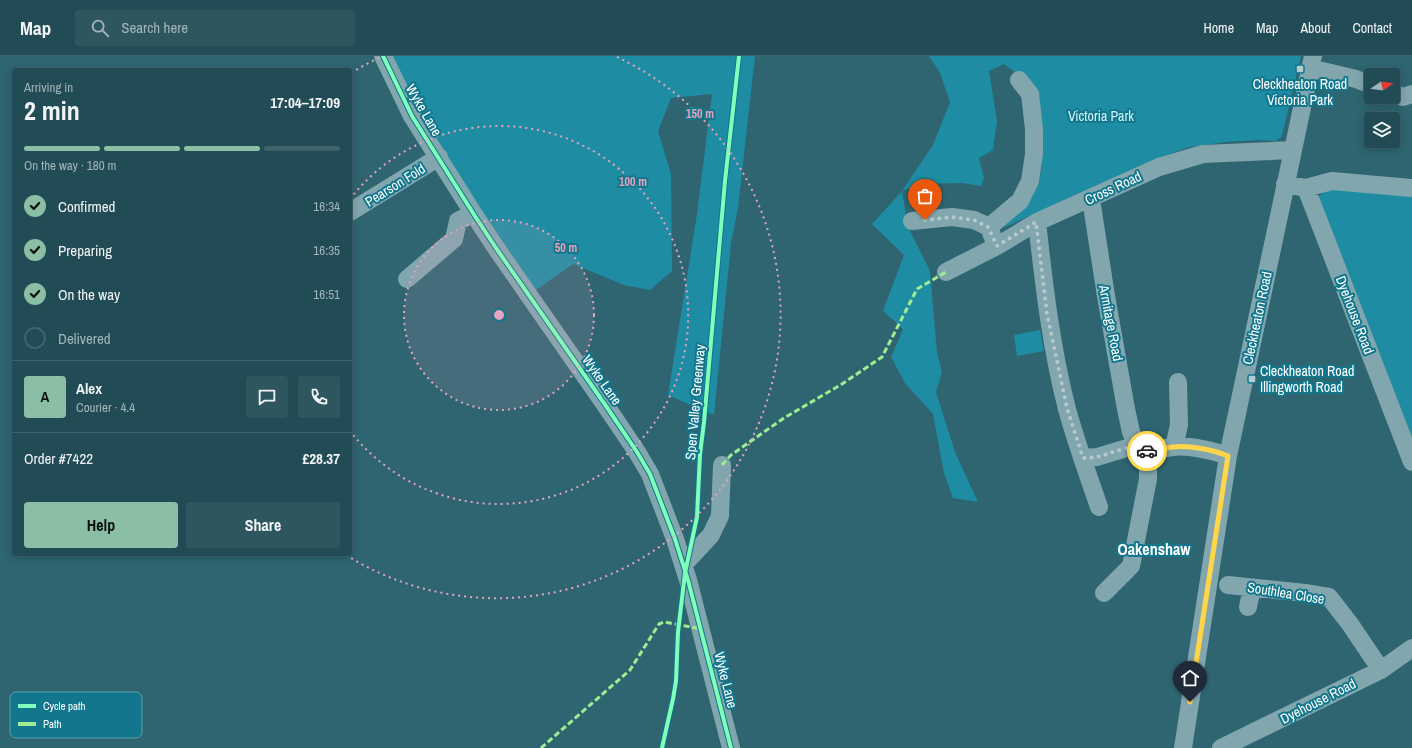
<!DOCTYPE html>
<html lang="en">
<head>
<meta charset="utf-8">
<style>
  :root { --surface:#224c55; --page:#2e565f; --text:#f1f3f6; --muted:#a2b4b9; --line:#3f636c; --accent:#8abfa5 }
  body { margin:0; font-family:"Archivo Narrow",sans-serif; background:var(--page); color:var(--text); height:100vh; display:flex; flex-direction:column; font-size:15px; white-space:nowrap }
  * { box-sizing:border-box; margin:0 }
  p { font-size:13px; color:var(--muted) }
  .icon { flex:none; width:22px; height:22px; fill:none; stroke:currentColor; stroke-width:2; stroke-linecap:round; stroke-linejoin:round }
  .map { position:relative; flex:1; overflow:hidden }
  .details { position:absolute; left:12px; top:12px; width:340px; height:488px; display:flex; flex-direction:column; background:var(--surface); border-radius:4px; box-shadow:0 2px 10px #0003,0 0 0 1px var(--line) }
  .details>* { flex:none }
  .needle { width:26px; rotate:77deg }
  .controls { position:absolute; left:1364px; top:12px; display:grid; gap:8px }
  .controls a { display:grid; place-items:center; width:36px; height:36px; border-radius:4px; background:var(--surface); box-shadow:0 2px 10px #0003,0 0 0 1px var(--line); font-size:20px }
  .pin { position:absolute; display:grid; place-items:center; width:34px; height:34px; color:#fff; margin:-41px -17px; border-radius:50% 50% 50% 0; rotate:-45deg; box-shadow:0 0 4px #0007 }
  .pin .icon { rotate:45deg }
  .courier { position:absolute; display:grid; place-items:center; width:40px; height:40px; margin:-20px; border:3px solid #ffd54a; border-radius:50%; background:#fff; color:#222; box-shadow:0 1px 5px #0007 }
  .headline em { font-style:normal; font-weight:700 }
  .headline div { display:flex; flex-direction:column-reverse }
  .headline { display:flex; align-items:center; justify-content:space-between; height:68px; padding:0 12px }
  h1 { font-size:26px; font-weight:700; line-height:30px }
  .bar { display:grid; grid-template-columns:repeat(4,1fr); gap:6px 4px; align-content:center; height:48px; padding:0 12px }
  .bar i { height:5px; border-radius:3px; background:var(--line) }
  .bar .selected { background:var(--accent) }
  .bar p { grid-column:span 4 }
  .line { display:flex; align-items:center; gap:10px; padding:0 12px; border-top:1px solid var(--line) }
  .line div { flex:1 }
  .round { display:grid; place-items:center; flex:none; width:42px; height:42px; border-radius:4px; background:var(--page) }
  ol { padding:0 12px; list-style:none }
  li { display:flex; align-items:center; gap:12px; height:44px }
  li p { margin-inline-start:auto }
  li .icon { padding:4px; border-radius:50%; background:var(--accent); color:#111; stroke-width:4 }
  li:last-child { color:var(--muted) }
  li i { width:22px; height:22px; border:2px solid var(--line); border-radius:50% }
  .cta { display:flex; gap:8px; margin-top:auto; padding:8px 12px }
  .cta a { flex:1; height:46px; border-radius:4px; background:var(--accent); color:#111; font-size:16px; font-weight:700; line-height:46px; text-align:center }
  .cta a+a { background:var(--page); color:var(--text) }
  header { display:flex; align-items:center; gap:24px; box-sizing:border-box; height:56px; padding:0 20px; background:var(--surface); border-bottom:1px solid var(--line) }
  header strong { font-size:19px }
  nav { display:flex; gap:22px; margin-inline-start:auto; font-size:14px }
  .search { width:280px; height:36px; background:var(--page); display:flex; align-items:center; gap:10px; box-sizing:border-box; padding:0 14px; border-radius:4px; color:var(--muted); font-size:15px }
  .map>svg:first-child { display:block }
  .green { fill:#1e8ca2 }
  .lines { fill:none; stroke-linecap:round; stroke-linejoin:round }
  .minor { stroke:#82a6ae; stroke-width:18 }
  .quiet { stroke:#9fed91; stroke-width:3; stroke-dasharray:6 3; stroke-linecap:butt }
  .cycleway-casing { stroke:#12778d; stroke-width:6 }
  .cycleway { stroke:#80ffba; stroke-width:4 }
  .done { stroke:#b6c9cd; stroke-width:4; stroke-dasharray:0 7.2 }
  .route { stroke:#ffd54a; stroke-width:5 }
  .ring { fill:none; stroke:#e7a3bd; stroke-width:2; stroke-dasharray:2 4 }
  .poi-dot { fill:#b6c9cd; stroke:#12778d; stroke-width:1.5 }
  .labels { text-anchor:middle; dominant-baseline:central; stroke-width:4; stroke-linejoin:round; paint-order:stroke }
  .poi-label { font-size:14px; fill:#fff; stroke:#12778d }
  .street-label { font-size:14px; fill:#fff; stroke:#12778d }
  .park-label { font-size:14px; fill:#d1f6fe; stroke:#12778d }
  .quarter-label { font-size:16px; font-weight:bold; fill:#fff; stroke:#12778d }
  .key { fill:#12778d; stroke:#59a0af; stroke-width:1 }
  .key-label { font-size:11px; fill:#fff }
  .centre { fill:#e7a3bd; stroke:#12778d; stroke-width:2 }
  .ring-label { font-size:12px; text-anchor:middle; font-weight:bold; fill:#e7a3bd; stroke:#12778d; stroke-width:4; stroke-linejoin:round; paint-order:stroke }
</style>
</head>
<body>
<header>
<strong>Map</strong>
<div class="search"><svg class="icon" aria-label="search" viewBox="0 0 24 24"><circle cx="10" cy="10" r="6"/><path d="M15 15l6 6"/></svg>Search here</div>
<nav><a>Home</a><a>Map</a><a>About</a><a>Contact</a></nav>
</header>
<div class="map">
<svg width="1412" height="692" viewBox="0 0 1412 692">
  <rect width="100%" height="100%" fill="#2e6571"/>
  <path class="green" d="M388 0H755L738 152 731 187 714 359 668 339 697 158 712 38 671 42 658 75 671 118 672 215 650 234 624 229 573 208 536 234 500 188 447 104Z
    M929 0H1301L1282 80 1276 85 1259 84 1226 86 1190 91 1155 103 1003 172 1029 147 1039 127 1042 109 1041 66 1025 23 1004 8 989 15 997 65 993 94 979 102 984 122 981 130 962 127 921 128 902 135 908 171 930 215 937 297 942 316 936 336 955 396 978 446 953 442 944 417 933 358 905 327 891 301 903 273 883 255 904 199 872 168 902 135 933 89 950 46 940 17Z
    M1329 133 1412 139V381L1318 141Z
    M1040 274 1044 295 1017 300 1014 279Z"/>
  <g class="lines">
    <path class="minor" d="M383 0 412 60 473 157 496 192 606 350 637 396 650 418 675 483 688 524 731 692
      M1310 12 1356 23 1371 29
      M1393 37 1403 41 1412 38
      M1285 128 1306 132 1412 406
      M1306 132 1332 125 1412 132
      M1091 143 1106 240 1126 353 1131 376 1137 389
      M350 156 439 101
      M912 165 952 161 974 164 989 171 993 182
      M1037 166C1044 229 1051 291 1067 353 1076 386 1088 419 1099 451
      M989 171 1020 145 1030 125 1034 98V73L1030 38 1019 24
      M946 216 997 190 1037 166 1159 111 1203 98 1292 94
      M407 223 454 183 458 165 473 157
      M1174 391 1179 369 1178 326
      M1083 402 1097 401 1137 389 1148 396C1157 394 1165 392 1173 391 1188 389 1215 395 1228 400
      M684 508 711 479 720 460 722 409
      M1228 529 1305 537 1329 541 1350 568 1381 614
      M1104 537 1131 510 1148 423V396
      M1248 551 1252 532
      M1183 692 1228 400 1313 0
      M1221 692 1381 614 1412 592"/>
    <path class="quiet" d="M722 409 731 399 784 362 842 328 882 301 917 233 946 216
      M541 692 630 614 659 568 664 566 702 573"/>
    <g class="cycleway-casing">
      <path id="cycleway" d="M383 0 412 60 473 157 496 192 606 350 637 396 650 418 675 483 688 524 731 692
        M662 692 673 643 676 625 678 576 685 517 697 461 700 398 704 366 725 125 739 0"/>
    </g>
    <use href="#cycleway" class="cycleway"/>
  </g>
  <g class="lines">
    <path class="done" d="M925 164 952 161 974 164 988 171 997 190 1036 166 1047 258 1067 352 1083 402 1097 401 1136 389 1147 395"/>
    <path class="route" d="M1147 395 1148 396C1157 394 1165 392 1173 391 1189 389 1214 394 1228 400L1190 646"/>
  </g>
  <circle cx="499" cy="259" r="95" fill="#e7a3bd" fill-opacity=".12"/>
  <g class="ring">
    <circle cx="499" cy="259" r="95"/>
    <path d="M350 143A189 189 0 1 1 350 375"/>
    <path d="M351 17A284 284 0 0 1 381 1M617 1A284 284 0 1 1 346 499"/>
  </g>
  <g class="poi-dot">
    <rect x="1296" y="9" width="8" height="8" rx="2"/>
    <rect x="1248" y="319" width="8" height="8" rx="2"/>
  </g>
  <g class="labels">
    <g class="poi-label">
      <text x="1300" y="28">Cleckheaton Road<tspan x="1300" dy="16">Victoria Park</tspan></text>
      <text x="1260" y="315" text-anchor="start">Cleckheaton Road<tspan x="1260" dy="16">Illingworth Road</tspan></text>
    </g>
    <g class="street-label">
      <text transform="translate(424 54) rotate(60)">Wyke Lane</text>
      <text transform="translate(395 129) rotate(-32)">Pearson Fold</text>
      <text transform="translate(1113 132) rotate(-25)">Cross Road</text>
      <text transform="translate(1355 259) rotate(69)">Dyehouse Road</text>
      <text transform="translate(1257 262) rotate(-78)">Cleckheaton Road</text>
      <text transform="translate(1111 267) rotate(79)">Armitage Road</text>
      <text transform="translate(602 324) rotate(55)">Wyke Lane</text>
      <text transform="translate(695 346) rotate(-85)">Spen Valley Greenway</text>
      <text transform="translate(1286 537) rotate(9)">Southlea Close</text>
      <text transform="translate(726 624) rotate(76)">Wyke Lane</text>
      <text transform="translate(1318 645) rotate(-27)">Dyehouse Road</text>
    </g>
    <g class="park-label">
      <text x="1101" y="60">Victoria Park</text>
    </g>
    <g class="quarter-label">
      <text x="1154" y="493">Oakenshaw</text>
    </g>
  </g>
  <rect x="10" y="636" width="132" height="46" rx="6" class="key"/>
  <rect x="18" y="648" width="18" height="4" fill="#80ffba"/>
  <rect x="18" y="666" width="18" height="4" fill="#9fed91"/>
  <g class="key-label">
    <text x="43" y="654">Cycle path</text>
    <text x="43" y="672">Path</text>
  </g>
  <circle cx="499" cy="259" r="6" class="centre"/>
  <g class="ring-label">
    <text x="700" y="62">150 m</text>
    <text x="633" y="130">100 m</text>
    <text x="566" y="196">50 m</text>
  </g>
</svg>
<div class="controls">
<a><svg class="needle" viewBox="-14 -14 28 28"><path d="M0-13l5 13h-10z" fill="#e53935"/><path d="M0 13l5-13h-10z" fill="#a2b4b9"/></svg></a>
<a><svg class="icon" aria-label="layers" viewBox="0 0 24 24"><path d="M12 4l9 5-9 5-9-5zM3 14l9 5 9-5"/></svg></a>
</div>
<div class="pin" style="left:925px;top:164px;background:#ea580c"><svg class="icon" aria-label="bag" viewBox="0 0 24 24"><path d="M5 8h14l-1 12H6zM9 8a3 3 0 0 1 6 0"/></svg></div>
<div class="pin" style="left:1190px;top:646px;background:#1f2937"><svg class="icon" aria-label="home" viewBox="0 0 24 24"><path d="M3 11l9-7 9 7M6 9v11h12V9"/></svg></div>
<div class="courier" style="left:1147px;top:395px"><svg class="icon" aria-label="car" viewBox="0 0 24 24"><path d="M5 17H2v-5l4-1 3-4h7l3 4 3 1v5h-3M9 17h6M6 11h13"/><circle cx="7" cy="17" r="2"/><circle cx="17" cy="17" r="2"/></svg></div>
<section class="details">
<div class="headline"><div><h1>2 min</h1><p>Arriving in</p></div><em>17:04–17:09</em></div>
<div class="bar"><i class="selected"></i><i class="selected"></i><i class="selected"></i><i></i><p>On the way · 180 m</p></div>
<ol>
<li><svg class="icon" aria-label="check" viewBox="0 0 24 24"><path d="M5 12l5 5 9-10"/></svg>Confirmed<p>16:34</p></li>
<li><svg class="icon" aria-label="check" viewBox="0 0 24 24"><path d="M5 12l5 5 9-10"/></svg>Preparing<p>16:35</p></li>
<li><svg class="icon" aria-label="check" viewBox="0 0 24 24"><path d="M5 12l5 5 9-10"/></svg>On the way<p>16:51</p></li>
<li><i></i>Delivered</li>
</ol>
<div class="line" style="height:72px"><b class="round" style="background:var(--accent);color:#111">A</b><div><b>Alex</b><p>Courier · 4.4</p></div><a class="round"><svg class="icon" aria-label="chat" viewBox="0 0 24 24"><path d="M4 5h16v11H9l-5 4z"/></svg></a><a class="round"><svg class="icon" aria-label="phone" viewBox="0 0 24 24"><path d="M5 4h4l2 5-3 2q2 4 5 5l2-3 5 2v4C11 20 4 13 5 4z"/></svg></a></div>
<div class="line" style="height:52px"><div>Order #7422</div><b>£28.37</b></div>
<div class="cta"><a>Help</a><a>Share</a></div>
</section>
</div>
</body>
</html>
